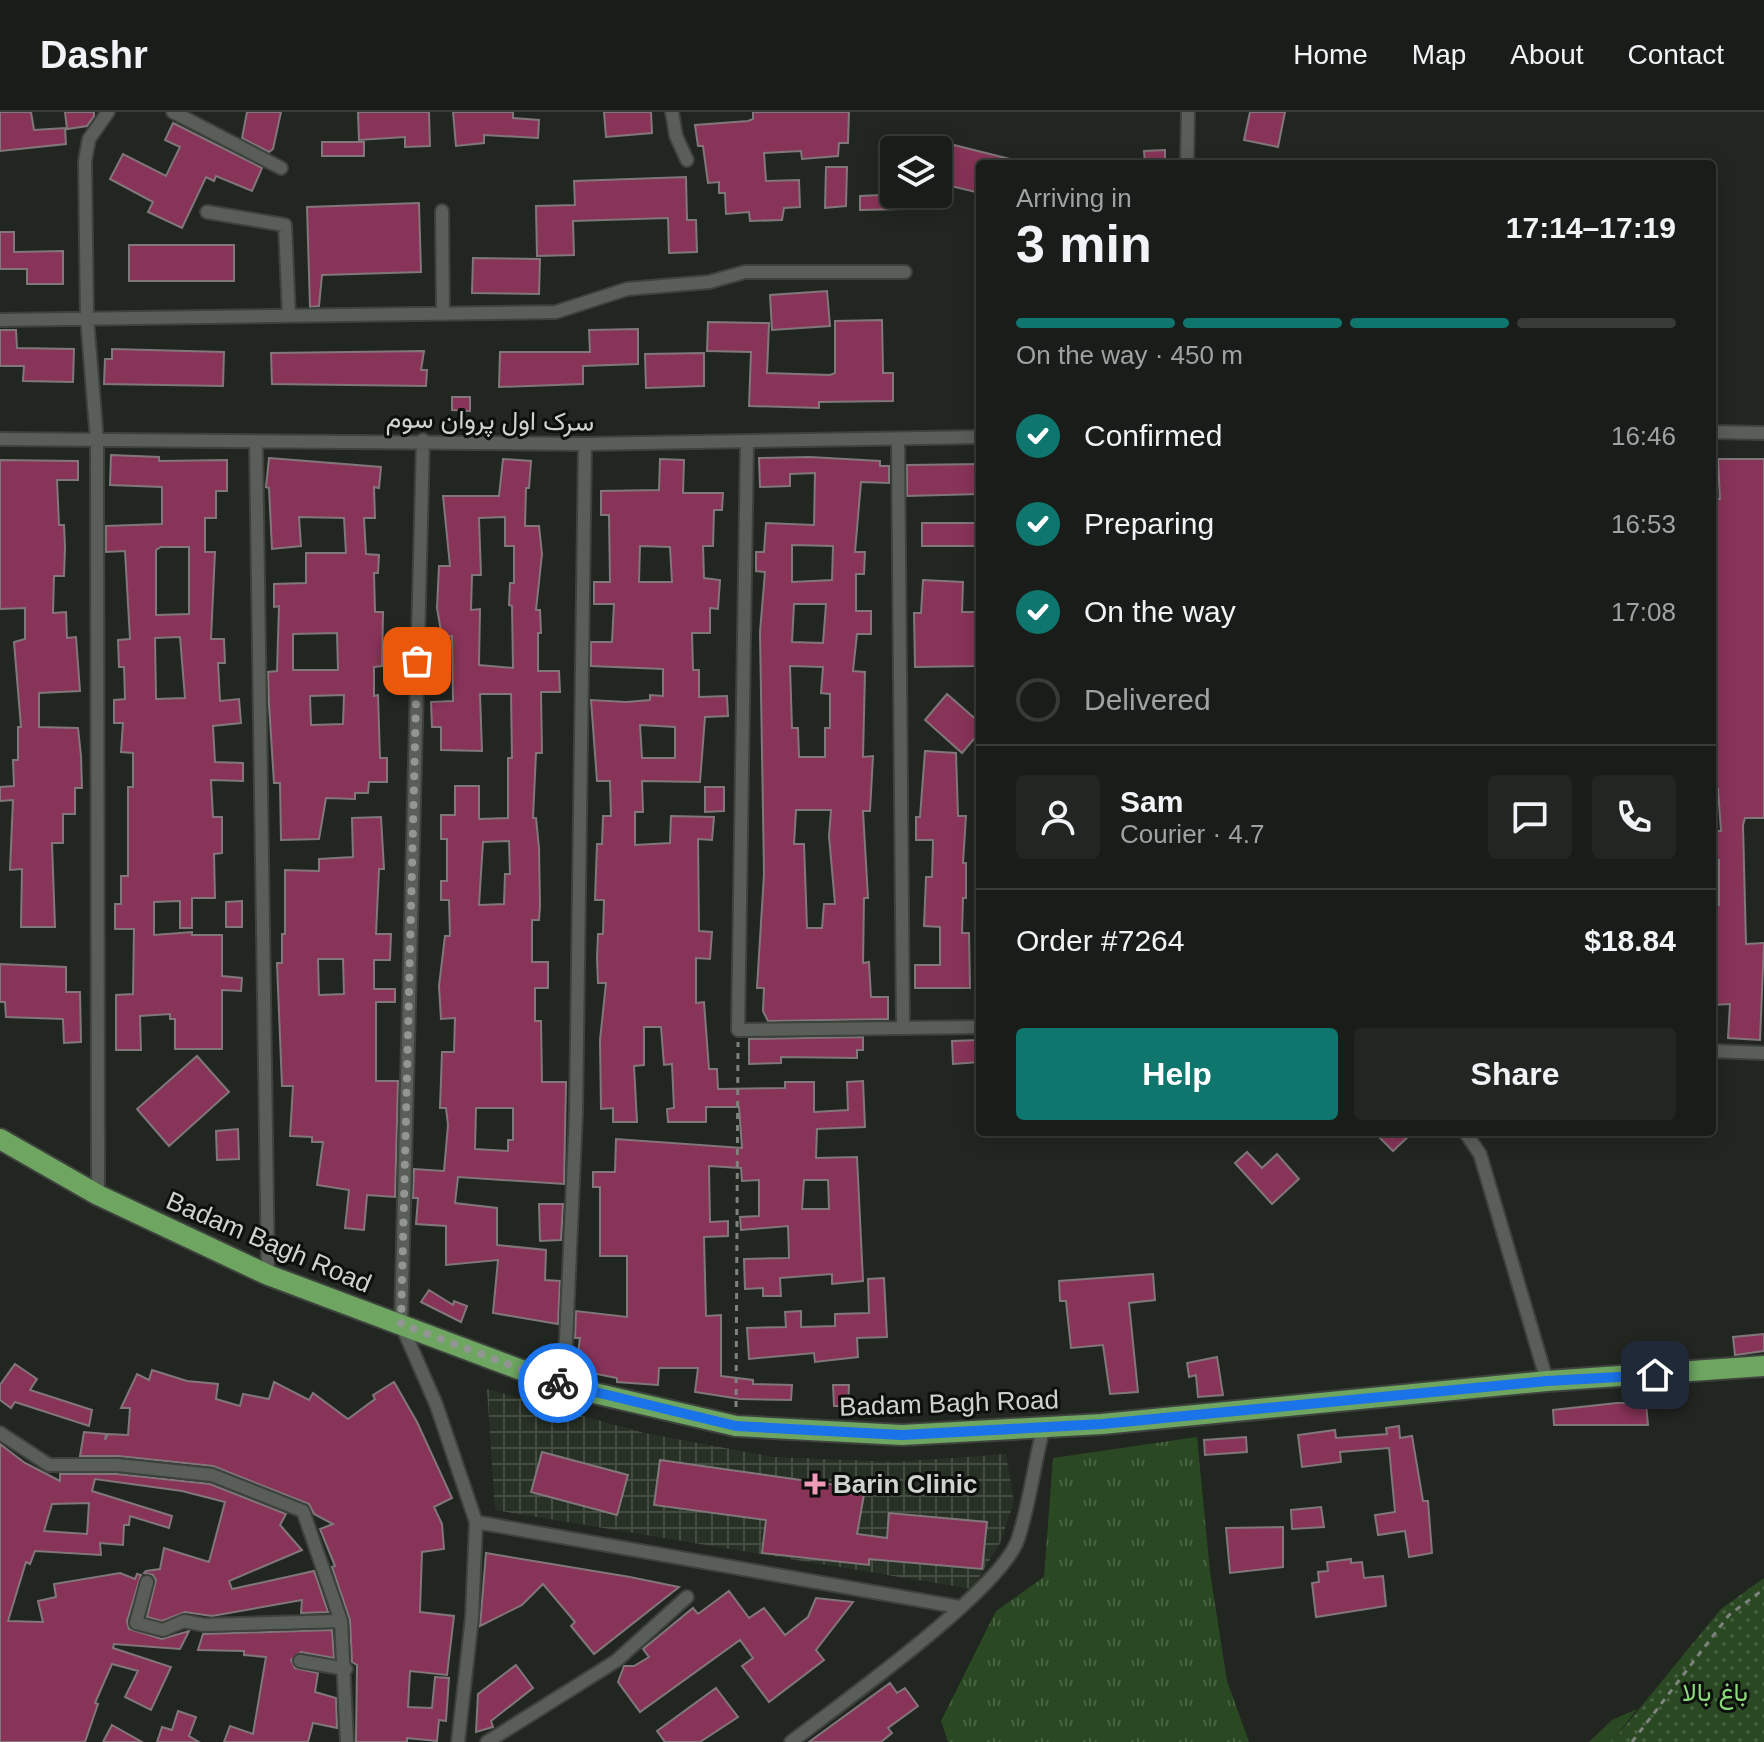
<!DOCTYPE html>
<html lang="en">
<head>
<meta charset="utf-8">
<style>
  :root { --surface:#1a1c19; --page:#232522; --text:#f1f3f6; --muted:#9fa1a2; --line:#383a38; --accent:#0f766e }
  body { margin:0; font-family:Arial,Vazirmatn,sans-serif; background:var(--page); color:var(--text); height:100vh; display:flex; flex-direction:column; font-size:30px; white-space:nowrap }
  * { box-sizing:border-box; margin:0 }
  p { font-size:26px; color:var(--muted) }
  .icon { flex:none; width:44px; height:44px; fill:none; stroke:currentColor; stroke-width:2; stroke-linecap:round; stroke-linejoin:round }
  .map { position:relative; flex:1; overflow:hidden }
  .details { position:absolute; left:976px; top:48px; width:740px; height:976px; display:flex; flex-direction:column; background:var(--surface); border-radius:8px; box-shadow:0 4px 20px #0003,0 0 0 2px var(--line) }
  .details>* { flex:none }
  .buttons { position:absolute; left:880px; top:24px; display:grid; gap:16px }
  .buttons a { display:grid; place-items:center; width:72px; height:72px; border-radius:8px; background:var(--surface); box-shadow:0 4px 20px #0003,0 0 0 2px var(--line); font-size:40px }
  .pin { position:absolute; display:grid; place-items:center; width:68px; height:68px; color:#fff; margin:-34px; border-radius:16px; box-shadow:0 4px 12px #0006 }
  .courier { position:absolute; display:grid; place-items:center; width:80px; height:80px; margin:-40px; border:6px solid #1a73e8; border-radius:50%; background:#fff; color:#222; box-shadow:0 2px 10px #0007 }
  .summary em { font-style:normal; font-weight:600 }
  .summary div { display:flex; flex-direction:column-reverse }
  .summary { display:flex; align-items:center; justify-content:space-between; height:136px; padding:0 40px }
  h1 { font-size:52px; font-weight:600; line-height:60px }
  .bar { display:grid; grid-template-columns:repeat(4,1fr); gap:12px 8px; align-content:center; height:96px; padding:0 40px }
  .bar i { height:10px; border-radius:6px; background:var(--line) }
  .bar .active { background:var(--accent) }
  .bar p { grid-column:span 4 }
  .line { display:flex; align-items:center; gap:20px; padding:0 40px; border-top:2px solid var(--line) }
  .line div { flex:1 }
  .round { display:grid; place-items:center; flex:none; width:84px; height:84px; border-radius:8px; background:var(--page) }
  ol { padding:0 40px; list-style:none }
  li { display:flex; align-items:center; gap:24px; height:88px }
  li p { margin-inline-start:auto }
  li .icon { padding:8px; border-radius:50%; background:var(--accent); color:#fff; stroke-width:4 }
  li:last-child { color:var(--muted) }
  li i { width:44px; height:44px; border:4px solid var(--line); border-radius:50% }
  .cta { display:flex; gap:16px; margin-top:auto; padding:16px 40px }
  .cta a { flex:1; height:92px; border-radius:8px; background:var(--accent); color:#fff; font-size:32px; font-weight:600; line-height:92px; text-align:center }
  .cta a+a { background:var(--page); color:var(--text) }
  header { display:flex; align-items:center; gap:48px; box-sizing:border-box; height:112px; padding:0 40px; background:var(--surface); border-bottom:2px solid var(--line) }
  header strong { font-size:38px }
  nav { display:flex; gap:44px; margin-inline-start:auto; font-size:28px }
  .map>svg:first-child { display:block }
  .industrial { fill:url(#industrial-grid) }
  .grass { fill:url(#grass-tufts) }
  .park { fill:url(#park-dots) }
  .building { fill:#883458; stroke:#81777a; stroke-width:2; fill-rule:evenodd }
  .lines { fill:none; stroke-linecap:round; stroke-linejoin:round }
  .minor-casing { stroke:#3e423d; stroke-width:16 }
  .primary-casing { stroke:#3e423d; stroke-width:24 }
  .path { stroke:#7f837e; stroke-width:3; stroke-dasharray:6 6; stroke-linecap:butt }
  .minor { stroke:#595f58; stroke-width:12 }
  .primary { stroke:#6da561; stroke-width:20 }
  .done { stroke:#929692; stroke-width:8; stroke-dasharray:0 14.4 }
  .route { stroke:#1a73e8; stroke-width:10 }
  .poi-dot { fill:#ef9ab9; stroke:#0d0f0c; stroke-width:3 }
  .labels { text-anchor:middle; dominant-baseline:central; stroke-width:6; stroke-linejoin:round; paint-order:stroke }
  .street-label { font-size:26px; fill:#cfd3cf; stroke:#0d0f0c }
  .poi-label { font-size:26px; font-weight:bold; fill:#cfd3cf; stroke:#0d0f0c; text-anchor:start }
  .park-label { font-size:26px; fill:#8bd97a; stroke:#0d0f0c }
</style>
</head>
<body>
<header>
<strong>Dashr</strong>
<nav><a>Home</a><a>Map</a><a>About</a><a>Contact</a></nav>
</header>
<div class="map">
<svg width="1764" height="1630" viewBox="0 0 1764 1630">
  <defs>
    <pattern id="industrial-grid" width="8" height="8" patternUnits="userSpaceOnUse" patternTransform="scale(2)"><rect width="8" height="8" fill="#283126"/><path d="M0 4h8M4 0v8" fill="none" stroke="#464e44"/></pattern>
    <pattern id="grass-tufts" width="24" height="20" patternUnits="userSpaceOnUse" patternTransform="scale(2)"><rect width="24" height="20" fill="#2a4923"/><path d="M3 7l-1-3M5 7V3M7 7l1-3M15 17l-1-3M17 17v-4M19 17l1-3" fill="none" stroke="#486242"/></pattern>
    <pattern id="park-dots" width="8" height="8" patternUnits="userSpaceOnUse" patternTransform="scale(2)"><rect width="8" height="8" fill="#2a4923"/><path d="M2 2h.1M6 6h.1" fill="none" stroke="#486242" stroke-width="1.8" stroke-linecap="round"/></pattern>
  </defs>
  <rect width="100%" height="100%" fill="#222621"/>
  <path class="industrial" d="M487 1277 644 1321 773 1345 896 1350 1006 1342 1014 1390 1000 1431 972 1477 495 1398Z"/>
  <path class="grass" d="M1197 1325 1210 1460 1227 1569 1249 1630H948L941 1609 996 1499 1044 1465 1053 1346Z
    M1637 1597 1612 1630H1589L1612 1608Z"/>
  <path class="park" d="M1764 1466V1630H1612L1721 1497Z"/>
  <path class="building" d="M0 0H31L34 18 65 16 66 32 0 39Z
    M65 0H94V4L87 14 67 17Z
    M247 0H281L273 37 269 40 242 26Z
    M358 0H429L430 34 405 35V25L359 28Z
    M453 0H513V6L539 8 538 26 484 23V31L456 34Z
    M604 0H651L652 21 606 25Z
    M753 0H849L848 31H839L838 44 802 47 801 39 764 41 766 69 799 68 800 95 784 96 782 108 750 109 749 100 726 102 725 81H719V70L708 71 703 34H698L695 13 748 9 753 7Z
    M1250 0H1285L1278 35 1244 28Z
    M173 11 262 56 252 79 216 64 214 69 206 65 182 116 148 100 153 90 110 67 123 42 166 64 180 35 165 28Z
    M938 29 1010 47 1009 52H980V81L938 71Z
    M322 30H364V44H322Z
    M1165 38V52H1145L1144 39Z
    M826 55H847L846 94 825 96Z
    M686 65 687 108H696L697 140 669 141 668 106 573 109 574 143 537 144 536 94 575 93 574 69Z
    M904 82V97L860 98V84Z
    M419 91 421 160 322 163 319 194 310 195 307 95Z
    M0 120H14V140L63 139V172H27V157H0Z
    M129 133H234V169H129Z
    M473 146 540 147 539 182 472 181Z
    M827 179 830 214 772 218 770 183Z
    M882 208 883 261H893V289L819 290V296L749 294 751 240 707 239 708 210 769 211 767 261 830 263 835 261V209Z
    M638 217V252L583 254V272L499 275 500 240H590L589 218Z
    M0 218H16L17 236 74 237 73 270 23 269 24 254H0Z
    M112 237 224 240 223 274 104 272 105 247H112Z
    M424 239 421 258H427L426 274 272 272 271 241Z
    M704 241V274L646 276 645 242Z
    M452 285H470V299L452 298Z
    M111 343 159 345V349L227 348V379H216V406H205V440H215L211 527H224L225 551H218L220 589 239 587 241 611 213 614 215 650 243 651V669L211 668 213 705H222V741L214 742 215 786H192V816H180V789L154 790V823L192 820V823H222V864L242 866 241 879 222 878V937H175V907H170V902L140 904 141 938H116V883L133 882 134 817H115V792H121V764H128V675H133V641L121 640 123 611H114V588L125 587 124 555H119L118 528 130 527 125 439 106 440V414L162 412V375L110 373ZM161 435H189V502L156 503V438ZM180 525 185 586 156 587 155 526Z
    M810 345 880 349V354H889V371L861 370 855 440H865L864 462H856V499H871V522H857L853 559 865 560 863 645 873 644 870 699H863L868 786H864L863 851 869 850 871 885H888V907L768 909 763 899 764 876H757L764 762 760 520 765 460 756 459V440H764L766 411 814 413 815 361 790 362V374L760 375 759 346ZM792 433 833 434 832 468 792 470ZM794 492H826L823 531 792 530ZM790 554 823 555 821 581 830 582V616H825V645H799L798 616H792ZM796 698H831L829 724 835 792H824L822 816H807L804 732H794Z
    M269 346 381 355 379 376 374 375 375 406H364L366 442 379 443 378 461H374L375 500H383L382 554 374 555V584L378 583 380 646H387V670H369L368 681H355V687L326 686 319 727 281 728 280 671H274L269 592 268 560 277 559 279 494 274 495V472L306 471V441H346L344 406 299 405 301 434 272 437 269 376 266 375ZM337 521 338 558H293V522ZM344 583 343 612 311 613 310 584Z
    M503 347 531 349 529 376H526L525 414H539L542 442 536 498H540L541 521H538V559H559L560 580H541L542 641H536L533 706H536L539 736 540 794 539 808H532V850H548V876H535V909H541L542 970H566L564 1072 458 1065 455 1091 497 1096V1133L546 1138 545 1168 560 1169 558 1212 493 1201 498 1148 446 1153V1114L416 1112 418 1086H413L414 1057 444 1059 448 1013 446 996H440L442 940H454L455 906 441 907 439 874 445 824H450L449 788H441V769H447V727H441V703H455V674H479V707L508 706V646H512L511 582H480L482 639 441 638V615H432L431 590 453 589 452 524 442 525 437 496 439 454H450L443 384H499ZM505 405V434H514V471H510L509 493 512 494 513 556 479 553 480 497 471 498 472 463H481L479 406ZM509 729 510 762H505L504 792 479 793 483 730ZM476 996H513V1028H508V1039L475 1037Z
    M660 347 684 348 683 381H723L722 398H714L713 434H703L704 466 720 468 718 497 710 496V521H692L693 558H699V585L727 584 728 604 705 605 700 670 642 669 643 700H635V733L670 731 671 704 714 705 712 728 698 727 699 819 712 820 710 847 696 846V891L704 890 709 957H717L718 977 785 976V970H814V1000L848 998 847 970 863 969 865 1015 817 1017 816 1046 857 1045 863 1169 832 1172V1162L780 1166 781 1184H763V1176L745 1177 744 1147 789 1146 788 1114 741 1118 740 1105 759 1104V1068L742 1069 741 1056 709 1054 710 1110 728 1109V1124L704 1125 706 1204 721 1203V1264L753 1268V1272L792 1273 791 1288 740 1287 695 1280 698 1256H659L658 1273 617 1270V1266L576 1258 580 1226H575L576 1199 627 1205V1144H600V1075H593V1060H615L616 1027 742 1036 739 995H706V1010H668L667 997 674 996 672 952 664 953 661 915H644V953L634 954 637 1010H613V996L601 997 600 928 606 871H598L597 846 598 822H603L604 788H595L597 732H602L603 704H611L610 669H597L591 588 626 590 650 588V583L663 584V557L591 554V530H612L614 492H594V470H610L609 403H601V379L659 378ZM640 434 670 435 672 470H639ZM640 613 675 615V646H642ZM804 1068H828L829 1097H802Z
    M1718 347H1764V706H1745L1743 713 1746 832 1764 831 1760 928 1728 926 1730 892 1712 893V829H1716L1715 793H1719V748H1712V719H1721L1718 677H1712V386L1720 387Z
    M0 348 78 349V368H57L59 413H64L65 435 64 464H54L53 501 66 500 67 526 76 525 80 579 39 581V615L78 616 81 644 82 676H75V702H63V731H52L55 815H21L22 757 10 758 13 688 0 689V675L14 674 13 648H18V615H21L14 530 25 527V496L0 497Z
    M980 352V382L907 384V353Z
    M922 411H980V434H922Z
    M923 468 963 470 962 500H980V554L915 555 914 501H921Z
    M947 582 980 611V620L962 641 925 608Z
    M925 639 956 641 958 704H966L963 751H966V786H963L962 821H969L970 876H915V853H940V815L924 814 926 765H932L933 728H916V705H920Z
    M705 675H724V699L705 700Z
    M381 705 384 757H379L376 822H391L390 848H374V877H395V890H376V969H398L395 1085 367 1083 364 1118 345 1116 349 1078 317 1073 323 1030H312V1025L290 1024 293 974H282L277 851H282V822H285V758L319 759V747L353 745 352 706ZM318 847H343L344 882 319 883Z
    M242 789V815H226V790Z
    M0 852 66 855V880H80L81 930 64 931 63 907 6 905 5 890H0Z
    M863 925V938H857V946L781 945V951L749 952V927Z
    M980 928V950L953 952 952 929Z
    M197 944 229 980 169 1034 137 997Z
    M238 1017 239 1047 217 1048 216 1019Z
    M1374 1020H1413L1393 1039Z
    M1247 1040 1262 1056 1277 1042 1299 1067 1272 1092 1235 1051Z
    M539 1092H563L561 1128 540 1129Z
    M1153 1162 1155 1188 1129 1191 1138 1280 1110 1282 1103 1233 1071 1236 1066 1189H1060L1059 1169Z
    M884 1166 887 1225 857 1226 858 1245 815 1250 814 1241 749 1247 747 1216 786 1215 785 1200 801 1199V1215L835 1214V1202L869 1201 868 1167Z
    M429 1178 453 1193 454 1189 467 1194 461 1210 421 1190Z
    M1764 1222V1239L1735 1243 1733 1225Z
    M1217 1245 1223 1283 1198 1285 1196 1263 1189 1265 1187 1251Z
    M15 1252 37 1267 30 1278 92 1298 89 1314 15 1290 11 1296 0 1288V1273Z
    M152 1258 187 1269 218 1272 216 1287 240 1294 243 1282 269 1287 274 1270 309 1288 313 1281 348 1307 375 1287 373 1283 394 1270 417 1310 452 1386 434 1395 442 1412 444 1437 422 1440 420 1500 454 1504 447 1563 410 1559 408 1595 432 1596 435 1565 449 1566 446 1609 439 1608 437 1629 407 1626V1630H356L357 1553 352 1550 350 1508 332 1455 335 1454 320 1417 333 1412 314 1402 309 1392 213 1354 118 1344H80L84 1320 106 1322 105 1328 108 1322 128 1323 130 1296H121L137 1262 149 1268Z
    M833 1273H849L848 1294H834Z
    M1617 1291H1646L1648 1313H1554L1553 1298Z
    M1399 1314 1400 1326 1412 1324 1423 1389H1428L1432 1441 1409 1445 1405 1419 1378 1423 1375 1403 1395 1400 1389 1336 1340 1340 1341 1350 1302 1355 1298 1323 1335 1318 1336 1326 1387 1322 1386 1316Z
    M1246 1325 1247 1340 1205 1343 1204 1328Z
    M0 1332 25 1351 60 1369V1362H117L210 1372 286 1402 280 1413 302 1438 229 1469 232 1477 314 1459 328 1500 301 1501 302 1488 212 1504 185 1500 162 1509 147 1505 156 1468 153 1463 144 1461 146 1459 160 1457 164 1436 209 1450 225 1390 182 1379 95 1367 92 1379 172 1404 169 1416 130 1404 129 1413H124L123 1433 100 1431 101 1443 35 1439 30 1452 26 1450 8 1509 43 1510 38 1489 56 1485 54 1472 120 1461 135 1467 137 1462 141 1463 127 1509 129 1517 162 1527 189 1519 180 1537 114 1532 113 1536 171 1555 151 1598 125 1585 138 1559 112 1552 95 1591 98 1592 85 1630H0ZM89 1391 87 1422 44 1419 52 1392Z
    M542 1340 628 1363 617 1403 531 1380Z
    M660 1348 865 1377 857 1422 887 1426 889 1401 987 1410 982 1457 869 1447V1453L762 1441 766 1408 654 1393Z
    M1321 1395 1324 1415 1292 1417 1291 1398Z
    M1283 1415V1455L1230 1461 1226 1416Z
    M486 1441 630 1465 679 1475 594 1542 571 1514 575 1510 543 1472 522 1493 480 1514Z
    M1351 1447V1451L1362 1450 1364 1466 1383 1464 1386 1494 1316 1505 1312 1471 1319 1470 1318 1460 1328 1459 1327 1450Z
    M729 1479 749 1506 764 1496 785 1523 808 1505 816 1486 853 1490 816 1538 824 1548 769 1590 742 1554 753 1546 740 1528 640 1600 618 1570 624 1554H634L649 1545 643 1537 693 1496 698 1502Z
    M332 1518 334 1546 301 1540 291 1548 295 1556 318 1561 315 1580 336 1586 337 1616 313 1611 308 1630H224L230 1614 253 1622 266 1545 244 1543V1539L198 1538 203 1522Z
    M516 1553 533 1576 491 1609 493 1615 476 1620 478 1582Z
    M890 1571 897 1581 905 1576 918 1594 888 1616 892 1621 881 1630H809Z
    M716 1576 738 1605 700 1630H665L657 1619Z
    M178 1599 196 1605 189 1624 199 1630H157L162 1615 172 1618Z
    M112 1613 142 1630H103Z"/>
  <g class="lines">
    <g class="minor-casing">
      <path id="minor" d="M173 0 281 56
        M672 0 676 24 687 48
        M1187 52 1188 0
        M442 99 443 202
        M207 100 285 113 289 204
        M0 208 556 200 627 177 709 170 745 160H905
        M1712 320 1764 321
        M0 327 585 332 980 325
        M423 328 401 1212 436 1292 476 1410 472 1505 458 1630
        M898 328 903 916
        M256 331 268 1163
        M747 331 738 918 980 915
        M1712 939 1764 941
        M1465 1020 1480 1042 1547 1269
        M98 1083 97 329 87 206 85 49 89 27 108 0
        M564 1274 576 1001 585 332
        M0 1321 49 1353H117L212 1363 303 1399 341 1509 347 1630
        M476 1410 959 1495
        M147 1470 136 1511 163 1518 184 1509 204 1513 341 1509
        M300 1549 346 1557
        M487 1630 616 1549 687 1485
        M791 1630C839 1593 1002 1477 1018 1427 1030 1391 1034 1351 1044 1314"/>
    </g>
    <g class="primary-casing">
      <path id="primary" d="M0 1027 98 1083 268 1163 564 1274 736 1314 902 1323 1102 1312 1547 1269 1764 1254"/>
    </g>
    <path class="path" d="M736 1295 738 930
      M1632 1630 1729 1503 1764 1477"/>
    <use href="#minor" class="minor"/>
    <use href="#primary" class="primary"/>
  </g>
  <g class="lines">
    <path class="done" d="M417 549 401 1212 558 1271"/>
    <path class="route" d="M558 1271 736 1314 902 1323 1102 1312 1547 1269 1655 1263"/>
  </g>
  <path class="poi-dot" d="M811 1360h8v8h8v8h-8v8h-8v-8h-8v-8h8z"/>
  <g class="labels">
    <g class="street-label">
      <text transform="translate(490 308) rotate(1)">سرک اول پروان سوم</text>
      <text transform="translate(269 1130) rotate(23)">Badam Bagh Road</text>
      <text transform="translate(949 1291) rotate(-2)">Badam Bagh Road</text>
    </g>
    <g class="poi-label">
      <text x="833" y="1372">Barin Clinic</text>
    </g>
    <g class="park-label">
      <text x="1715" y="1580">باغ بالا</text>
    </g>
  </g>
</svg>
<div class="buttons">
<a><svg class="icon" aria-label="layers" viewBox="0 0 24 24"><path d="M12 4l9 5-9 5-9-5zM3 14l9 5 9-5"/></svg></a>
</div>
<div class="pin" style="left:417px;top:549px;background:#ea580c"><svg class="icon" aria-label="bag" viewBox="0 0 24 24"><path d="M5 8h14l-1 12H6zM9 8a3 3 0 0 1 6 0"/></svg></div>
<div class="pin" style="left:1655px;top:1263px;background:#1f2937"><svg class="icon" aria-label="home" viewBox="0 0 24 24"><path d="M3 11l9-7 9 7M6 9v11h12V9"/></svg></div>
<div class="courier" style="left:558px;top:1271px"><svg class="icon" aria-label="bike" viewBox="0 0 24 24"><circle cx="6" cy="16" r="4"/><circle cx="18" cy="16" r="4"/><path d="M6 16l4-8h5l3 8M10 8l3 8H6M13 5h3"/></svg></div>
<section class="details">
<div class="summary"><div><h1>3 min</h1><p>Arriving in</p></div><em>17:14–17:19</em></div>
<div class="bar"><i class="active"></i><i class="active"></i><i class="active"></i><i></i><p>On the way · 450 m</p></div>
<ol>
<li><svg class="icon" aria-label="check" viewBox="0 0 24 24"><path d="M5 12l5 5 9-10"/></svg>Confirmed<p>16:46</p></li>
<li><svg class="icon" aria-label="check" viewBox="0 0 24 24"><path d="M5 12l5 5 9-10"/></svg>Preparing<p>16:53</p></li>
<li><svg class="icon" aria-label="check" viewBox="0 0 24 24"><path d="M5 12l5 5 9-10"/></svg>On the way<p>17:08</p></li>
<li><i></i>Delivered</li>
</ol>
<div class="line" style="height:144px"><a class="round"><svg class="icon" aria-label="person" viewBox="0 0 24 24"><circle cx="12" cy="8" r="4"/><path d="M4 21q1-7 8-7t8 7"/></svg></a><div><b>Sam</b><p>Courier · 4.7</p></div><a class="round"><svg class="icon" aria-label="chat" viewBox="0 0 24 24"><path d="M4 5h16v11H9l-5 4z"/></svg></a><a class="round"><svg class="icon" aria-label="phone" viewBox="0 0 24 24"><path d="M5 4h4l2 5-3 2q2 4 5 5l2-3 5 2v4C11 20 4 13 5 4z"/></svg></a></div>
<div class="line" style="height:104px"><div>Order #7264</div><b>$18.84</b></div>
<div class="cta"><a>Help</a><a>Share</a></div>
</section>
</div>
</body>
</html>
